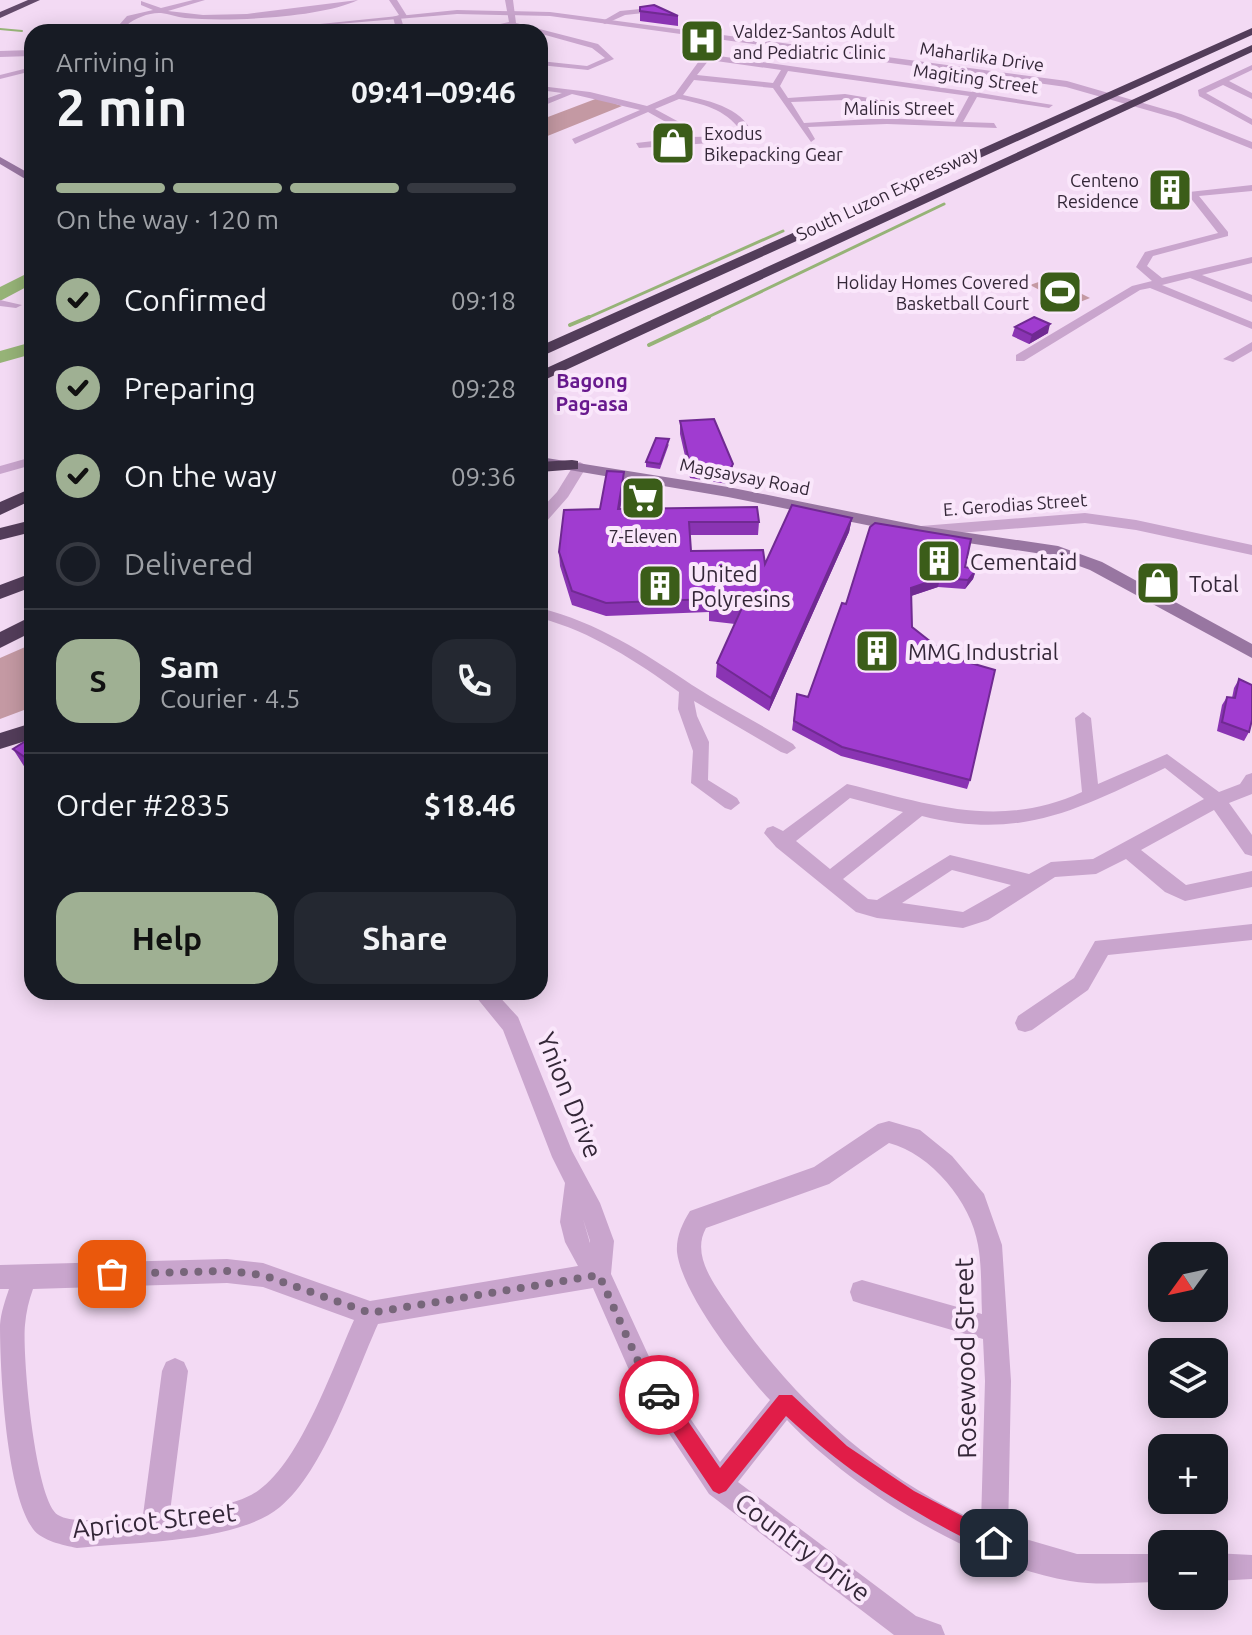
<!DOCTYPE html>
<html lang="en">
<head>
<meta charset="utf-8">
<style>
  :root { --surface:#171b24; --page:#242831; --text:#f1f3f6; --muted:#9ea1a6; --line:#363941; --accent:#9fb093 }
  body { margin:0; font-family:Ubuntu,sans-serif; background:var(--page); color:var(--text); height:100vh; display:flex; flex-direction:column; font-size:30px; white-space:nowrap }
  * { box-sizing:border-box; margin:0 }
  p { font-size:26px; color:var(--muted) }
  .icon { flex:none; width:44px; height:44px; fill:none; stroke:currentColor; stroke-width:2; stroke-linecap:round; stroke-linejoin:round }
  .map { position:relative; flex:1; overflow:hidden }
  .sheet { position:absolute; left:24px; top:24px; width:524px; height:976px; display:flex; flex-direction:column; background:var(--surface); border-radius:24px; box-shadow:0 4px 20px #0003 }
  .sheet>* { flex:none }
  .needle { width:52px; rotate:237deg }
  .tools { position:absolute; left:1148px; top:1242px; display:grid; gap:16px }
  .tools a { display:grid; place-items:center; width:80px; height:80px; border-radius:16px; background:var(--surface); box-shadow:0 4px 20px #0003; font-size:40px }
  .pin { position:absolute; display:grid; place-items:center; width:68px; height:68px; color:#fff; margin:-34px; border-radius:16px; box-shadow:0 4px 12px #0006 }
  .courier { position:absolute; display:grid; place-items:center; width:80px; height:80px; margin:-40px; border:6px solid #e11d48; border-radius:50%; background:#fff; color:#222; box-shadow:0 2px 10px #0007 }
  .headline em { font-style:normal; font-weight:700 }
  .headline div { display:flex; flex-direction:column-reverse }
  .headline { display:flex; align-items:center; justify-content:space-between; height:136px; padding:0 32px }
  h1 { font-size:52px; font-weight:700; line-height:60px }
  .bar { display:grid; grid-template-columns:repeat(4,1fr); gap:12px 8px; align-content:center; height:96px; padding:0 32px }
  .bar i { height:10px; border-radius:6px; background:var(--line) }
  .bar .current { background:var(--accent) }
  .bar p { grid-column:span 4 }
  .line { display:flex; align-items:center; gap:20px; padding:0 32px; border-top:2px solid var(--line) }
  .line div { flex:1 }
  .round { display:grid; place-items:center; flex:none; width:84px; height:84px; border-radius:24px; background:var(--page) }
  ol { padding:0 32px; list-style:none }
  li { display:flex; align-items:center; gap:24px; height:88px }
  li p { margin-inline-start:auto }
  li .icon { padding:8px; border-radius:50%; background:var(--accent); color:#111; stroke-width:4 }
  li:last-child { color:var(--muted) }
  li i { width:44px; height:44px; border:4px solid var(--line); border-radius:50% }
  .button { display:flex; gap:16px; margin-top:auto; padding:16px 32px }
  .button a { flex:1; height:92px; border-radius:24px; background:var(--accent); color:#111; font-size:32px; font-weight:700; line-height:92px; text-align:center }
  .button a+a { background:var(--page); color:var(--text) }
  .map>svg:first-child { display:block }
  .green { fill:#c499a3 }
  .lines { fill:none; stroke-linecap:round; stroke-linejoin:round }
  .stream-far2 { stroke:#96b377; stroke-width:2 }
  .stream-far1 { stroke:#96b377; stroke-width:3 }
  .stream { stroke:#96b377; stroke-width:4 }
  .river { fill:#96b377; fill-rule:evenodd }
  .minor { fill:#c9a5cd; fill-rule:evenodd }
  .tertiary { fill:#c9a5cd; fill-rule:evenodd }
  .secondary { fill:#9876a1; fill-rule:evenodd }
  .trunk { fill:#634a6a; fill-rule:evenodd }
  .motorway { fill:#533d5a; fill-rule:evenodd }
  .wall { fill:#8a34b3 }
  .shaded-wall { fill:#702a92 }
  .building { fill:#a03cd0; stroke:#702a92; stroke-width:2 }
  .route { fill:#e11d48 }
  .done { stroke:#77667a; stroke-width:8; stroke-dasharray:0 14.4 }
  .labels { text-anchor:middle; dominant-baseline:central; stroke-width:8; stroke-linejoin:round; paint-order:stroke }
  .far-poi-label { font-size:18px; fill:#342738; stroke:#fae7fb; text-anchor:start }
  .far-street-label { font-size:18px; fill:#342738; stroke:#fae7fb }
  .far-neighbourhood-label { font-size:20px; font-weight:bold; fill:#68198e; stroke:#fae7fb }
  .poi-label { font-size:22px; fill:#342738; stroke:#fae7fb; text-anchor:start }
  .near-street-label { font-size:26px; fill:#342738; stroke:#fae7fb }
</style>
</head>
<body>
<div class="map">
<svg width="1252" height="1635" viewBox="0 0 1252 1635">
  <rect width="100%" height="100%" fill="#f3daf4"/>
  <path class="green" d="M598 98 622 106 540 139V120Z
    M1050 278 1090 298 1070 306 1030 285Z
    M32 644V707L0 719V658Z"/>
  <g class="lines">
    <path class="stream-far2" d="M0 29 22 31"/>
    <path class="stream-far1" d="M585 319 783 231
      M704 319 944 204"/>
    <path class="stream" d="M570 325 589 317
      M649 345 709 317"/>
    <path class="river" d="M32 271V284L0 301V287Z
      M32 342V354L0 363V351Z"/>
    <path class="minor" d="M193 0H205L168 11 203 15 247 14 358 0C320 18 228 22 185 18 177 17 169 14 161 13 151 12 134 18 127 25L131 32H123L119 25 127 16 153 10 141 5V1L161 8Z
      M389 0H397L407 16 401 18 403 25 397 32H389L395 25 393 17 399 15Z
      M505 0H513L516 23 598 44 614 59 588 70 540 65V61L587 66 605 58 592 48 513 26 465 32 509 22Z
      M650 8 653 12 625 15 605 24 601 22 620 11Z
      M718 35 725 37 712 55 972 92 984 78 988 80 980 93 1053 105 1049 108 977 97 963 122 994 123 997 128 887 124 808 127 815 139 811 142 773 88 694 80 683 95C711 101 748 109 754 140L639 148 636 143 680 138 673 126 648 112 575 144 572 139 640 110 572 94 540 107V101L562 93 540 90V86L590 92 647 106 675 94ZM709 60 781 70 773 83 697 75ZM788 71 969 96 955 122 887 118 804 123 791 102 845 100 883 104 887 101 845 94 788 98 780 86ZM679 99C708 105 727 110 745 136L689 137 679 122 655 109Z
      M1252 65V70L1229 81 1252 93V99L1223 85 1206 93 1252 119V125L1199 96 1198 90Z
      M32 67V71L0 79V75Z
      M1252 185V191L1199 196 1228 232V236L1153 256 1147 266 1162 278 1252 257V263L1202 275 1252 295V302L1190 278 1162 285 1252 322V329L1150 288 1140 290 1024 361H1016V355L1132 286 1152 281 1136 267 1145 252 1218 233 1189 196V192Z
      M0 300 22 305 16 308 0 306Z
      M1252 342V351L1233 362 1223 359Z
      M32 457V465L0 474V466Z
      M540 608C598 623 643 652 692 685 725 706 760 724 793 744L796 748 787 754 781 752 694 701 697 716 709 742 708 780 737 798 740 803 731 810 725 808 691 783 693 751 678 709 679 692C636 661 592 632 540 618Z
      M1083 712 1091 718 1098 784 1167 754 1219 792 1240 784 1246 775 1252 773V794L1229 803 1252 835V856L1245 854 1214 810 1141 850 1186 885 1252 871V887L1185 901 1165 892 1126 859 1096 874 1055 877 988 920 963 928 877 918 856 912 776 847 764 833 767 828 773 826 783 831 847 784C929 804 999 830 1082 792L1075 718ZM1165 768 1204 799 1093 859 1051 862 1029 874 950 855 877 900 868 899 843 879 922 816C1022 841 1078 809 1165 768ZM850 798 903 812 830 869 796 841ZM952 870 1011 885 963 912 902 903Z
      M1252 924V940L1108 955 1088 990 1032 1030 1025 1032 1018 1030 1015 1023 1018 1016 1074 978 1095 941Z
      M472 992H495L518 1017 572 1151 600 1203 614 1241 611 1274 651 1361 720 1462 770 1400C741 1369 682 1294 677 1252 676 1237 682 1224 690 1211L814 1167 878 1124 889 1121 920 1130 952 1156 984 1194 1002 1245 1011 1381 1008 1534 1077 1554H1162V1582C1132 1582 1100 1586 1070 1581 975 1565 853 1491 787 1420L738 1482 916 1616 941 1625 945 1635H894L709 1494 633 1379 593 1288 378 1324C354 1377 324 1471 280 1507 237 1543 132 1542 77 1548 63 1545 42 1541 33 1529 6 1492 0 1371 0 1325 1 1312 5 1301 9 1289H0V1265L227 1259 263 1263 370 1301 578 1266 565 1242 560 1222 565 1183 552 1157 503 1030ZM889 1143C931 1154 971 1202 978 1245 982 1267 981 1291 982 1314L862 1280 853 1283 850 1292 853 1301 862 1304 983 1339 985 1381 981 1523C876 1477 792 1399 729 1306 714 1284 691 1255 706 1228L829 1184ZM583 1219 590 1241V1243ZM227 1283 263 1287 354 1320C333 1367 301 1460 259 1490 236 1507 198 1509 170 1512L188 1371 184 1362 175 1358 166 1362 162 1371 143 1515C121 1516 76 1526 58 1515 35 1501 22 1354 25 1325 26 1312 29 1300 33 1289Z
      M1214 1553 1252 1555V1579L1214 1581Z"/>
    <path class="tertiary" d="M457 10 550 12 1067 81 1181 114 1252 142V149L1175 118 1066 87 550 16 457 14 243 32Z
      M32 50V56L0 57V51Z
      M580 462 587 466 568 497 546 522 540 524V510L557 492 575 463Z
      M1085 513 1136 520 1252 545V555L1136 530 1085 523 921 536 913 531 921 526Z"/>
    <path class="secondary" d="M0 157 32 175V183L0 164Z
      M540 457 728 487 921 526 1058 546 1102 562 1252 644V658L1090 570 1049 555 921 536 728 497 540 465Z"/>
    <path class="trunk" d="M28 0H40L0 18V12Z"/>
    <path class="motorway" d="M1252 28V35L540 357V346Z
      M1252 45V52L540 382V371Z
      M572 460 578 461V469L540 472V462Z
      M32 488V500L0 515V502Z
      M32 520V532L0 540V528Z
      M32 573V587L0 599V585Z
      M32 616V632L0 648V632Z
      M32 723V739L0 749V733Z"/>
  </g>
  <path class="wall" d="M640 7 678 16V26L640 21Z
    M1015 327 1048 333 1029 344 1012 336Z
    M714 419 732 477 728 484 690 478 680 434V421Z
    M669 444 660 469 646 467V462Z
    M624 472V486L620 509 759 522 758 535H690L691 551 765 564 852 518 849 532 769 711 716 677 717 663 735 624 709 621V612L606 616 572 605 560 566 559 552 600 509Z
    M965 567 976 570 973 579 965 589 938 587 911 596 912 627 970 780 967 789 841 756 792 730 797 694 808 697 846 604Z
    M1239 679 1249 732 1244 741 1217 731 1222 705 1227 697 1232 698 1234 688Z
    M32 737V776L29 774 13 749Z"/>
  <path class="shaded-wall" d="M1050 324 1048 333 1029 344 1032 335Z
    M733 464 732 477 728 484 729 471Z
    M624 472V486L618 522V509Z
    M852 518 849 532 769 711 771 698Z
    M976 570 973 579 965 589 968 580Z
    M940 578 938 587 908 597 911 588Z"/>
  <path class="building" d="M654 5 678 16 640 11V7Z
    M1034 317 1050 324 1032 335 1015 327Z
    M714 419 733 464 729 471 690 465 680 421Z
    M656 438 669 439 660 464 646 462Z
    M607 471 624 472 618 509 757 507 759 522H689L691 551 763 550 765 564 792 505 852 518 771 698 717 663 741 610 710 608V599L606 603 572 591 559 552 564 510 600 509Z
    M875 523 971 539 965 567 976 570 968 580 940 578 911 588 912 627 950 657 995 670 970 780 842 747 794 721 797 694 808 697 842 603 846 604 870 527Z
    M1239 679 1252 685V720L1249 732 1222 722 1227 697 1235 698Z
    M32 737V762L13 749Z"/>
  <path class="route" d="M659 1386 666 1389 720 1468 779 1395H792L847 1446 914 1491 1001 1536 1004 1543 1001 1550 994 1553 987 1550C907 1509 853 1477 786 1416L726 1491 719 1494 713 1491 653 1402 650 1395Z"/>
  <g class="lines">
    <path class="done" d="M112 1274 227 1271 263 1275 370 1313 599 1275 642 1370 659 1395"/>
  </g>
  <defs>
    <g id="hospital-square" transform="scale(2.3)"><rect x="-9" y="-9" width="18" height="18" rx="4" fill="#3b5d19" stroke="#fae7fb"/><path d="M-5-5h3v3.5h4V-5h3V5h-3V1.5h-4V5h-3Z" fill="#fff"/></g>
    <g id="shop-square" transform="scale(2.3)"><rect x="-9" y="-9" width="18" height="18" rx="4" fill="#3b5d19" stroke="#fae7fb"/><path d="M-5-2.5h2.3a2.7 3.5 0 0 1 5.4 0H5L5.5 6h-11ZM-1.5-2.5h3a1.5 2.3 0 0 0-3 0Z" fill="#fff"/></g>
    <g id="building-square" transform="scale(2.3)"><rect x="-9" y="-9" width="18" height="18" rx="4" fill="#3b5d19" stroke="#fae7fb"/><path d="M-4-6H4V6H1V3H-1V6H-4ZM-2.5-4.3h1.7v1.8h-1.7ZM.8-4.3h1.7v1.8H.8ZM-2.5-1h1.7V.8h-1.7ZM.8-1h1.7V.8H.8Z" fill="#fff"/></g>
    <g id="stadium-square" transform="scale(2.3)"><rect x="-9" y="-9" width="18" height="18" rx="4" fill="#3b5d19" stroke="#fae7fb"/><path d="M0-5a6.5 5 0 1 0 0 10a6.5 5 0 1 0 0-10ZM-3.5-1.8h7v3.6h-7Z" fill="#fff"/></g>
    <g id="supermarket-square" transform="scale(2.3)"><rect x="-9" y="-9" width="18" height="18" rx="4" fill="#3b5d19" stroke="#fae7fb"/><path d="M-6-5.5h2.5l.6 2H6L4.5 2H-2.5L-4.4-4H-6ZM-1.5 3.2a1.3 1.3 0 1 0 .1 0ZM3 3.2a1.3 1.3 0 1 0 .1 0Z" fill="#fff"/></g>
  </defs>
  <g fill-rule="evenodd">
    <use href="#hospital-square" x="702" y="41"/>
    <use href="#shop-square" x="673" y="143"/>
    <use href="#building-square" x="1170" y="190"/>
    <use href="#stadium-square" x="1060" y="292"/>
    <use href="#supermarket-square" x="643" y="498"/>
    <use href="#building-square" x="939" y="561"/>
    <use href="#shop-square" x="1158" y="583"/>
    <use href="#building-square" x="660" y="586"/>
    <use href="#building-square" x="877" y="651"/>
  </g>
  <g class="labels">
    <g class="far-poi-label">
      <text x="733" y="31">Valdez-Santos Adult<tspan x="733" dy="21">and Pediatric Clinic</tspan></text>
      <text x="704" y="133">Exodus<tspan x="704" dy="21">Bikepacking Gear</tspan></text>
      <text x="1139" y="180" text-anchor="end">Centeno<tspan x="1139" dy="21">Residence</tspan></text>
      <text x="1029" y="282" text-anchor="end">Holiday Homes Covered<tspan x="1029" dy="21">Basketball Court</tspan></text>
      <text x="643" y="536" text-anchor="middle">7-Eleven</text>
    </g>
    <g class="far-street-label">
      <text transform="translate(982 56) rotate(8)">Maharlika Drive</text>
      <text transform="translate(976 78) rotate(8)">Magiting Street</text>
      <text x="899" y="108">Malinis Street</text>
      <text transform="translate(887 193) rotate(-25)">South Luzon Expressway</text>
      <text transform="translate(745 476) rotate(11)">Magsaysay Road</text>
      <text transform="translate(1015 504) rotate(-4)">E. Gerodias Street</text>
    </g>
    <g class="far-neighbourhood-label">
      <text x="592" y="380">Bagong<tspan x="592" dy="23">Pag-asa</tspan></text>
    </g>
    <g class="poi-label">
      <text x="970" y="561">Cementaid</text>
      <text x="691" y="573">United<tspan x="691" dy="25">Polyresins</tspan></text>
      <text x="1189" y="583">Total</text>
      <text x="908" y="651">MMG Industrial</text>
    </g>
    <g class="near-street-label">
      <text transform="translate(570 1095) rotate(68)">Ynion Drive</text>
      <text transform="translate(965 1358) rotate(-91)">Rosewood Street</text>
      <text transform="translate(154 1520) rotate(-6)">Apricot Street</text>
      <text transform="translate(803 1547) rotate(37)">Country Drive</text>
    </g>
  </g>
</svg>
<div class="tools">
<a><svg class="needle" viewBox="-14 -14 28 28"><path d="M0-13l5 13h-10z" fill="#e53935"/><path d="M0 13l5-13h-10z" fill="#9ea1a6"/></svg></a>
<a><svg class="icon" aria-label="layers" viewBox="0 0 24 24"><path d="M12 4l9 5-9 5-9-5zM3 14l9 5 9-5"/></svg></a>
<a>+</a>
<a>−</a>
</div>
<div class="pin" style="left:112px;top:1274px;background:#ea580c"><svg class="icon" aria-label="bag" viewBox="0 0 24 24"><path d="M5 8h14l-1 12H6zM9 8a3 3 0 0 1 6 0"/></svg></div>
<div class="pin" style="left:994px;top:1543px;background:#1f2937"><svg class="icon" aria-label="home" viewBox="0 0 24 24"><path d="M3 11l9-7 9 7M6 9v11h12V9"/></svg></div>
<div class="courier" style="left:659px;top:1395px"><svg class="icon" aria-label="car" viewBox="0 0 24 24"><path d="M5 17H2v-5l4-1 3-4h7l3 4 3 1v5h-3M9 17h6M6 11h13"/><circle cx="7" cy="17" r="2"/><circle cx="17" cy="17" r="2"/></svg></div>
<section class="sheet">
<div class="headline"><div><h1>2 min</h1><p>Arriving in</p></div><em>09:41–09:46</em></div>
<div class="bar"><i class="current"></i><i class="current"></i><i class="current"></i><i></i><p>On the way · 120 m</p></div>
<ol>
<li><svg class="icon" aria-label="check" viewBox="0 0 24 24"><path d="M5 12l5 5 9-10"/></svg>Confirmed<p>09:18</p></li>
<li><svg class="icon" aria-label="check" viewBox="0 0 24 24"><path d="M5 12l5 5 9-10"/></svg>Preparing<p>09:28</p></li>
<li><svg class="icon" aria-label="check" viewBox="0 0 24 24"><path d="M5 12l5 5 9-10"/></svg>On the way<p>09:36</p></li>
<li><i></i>Delivered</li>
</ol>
<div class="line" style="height:144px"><b class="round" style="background:var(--accent);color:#111">S</b><div><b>Sam</b><p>Courier · 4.5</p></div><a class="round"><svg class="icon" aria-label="phone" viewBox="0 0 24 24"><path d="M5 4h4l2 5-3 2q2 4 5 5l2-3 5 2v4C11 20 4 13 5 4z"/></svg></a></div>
<div class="line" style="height:104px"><div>Order #2835</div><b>$18.46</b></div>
<div class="button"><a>Help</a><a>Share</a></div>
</section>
</div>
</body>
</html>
